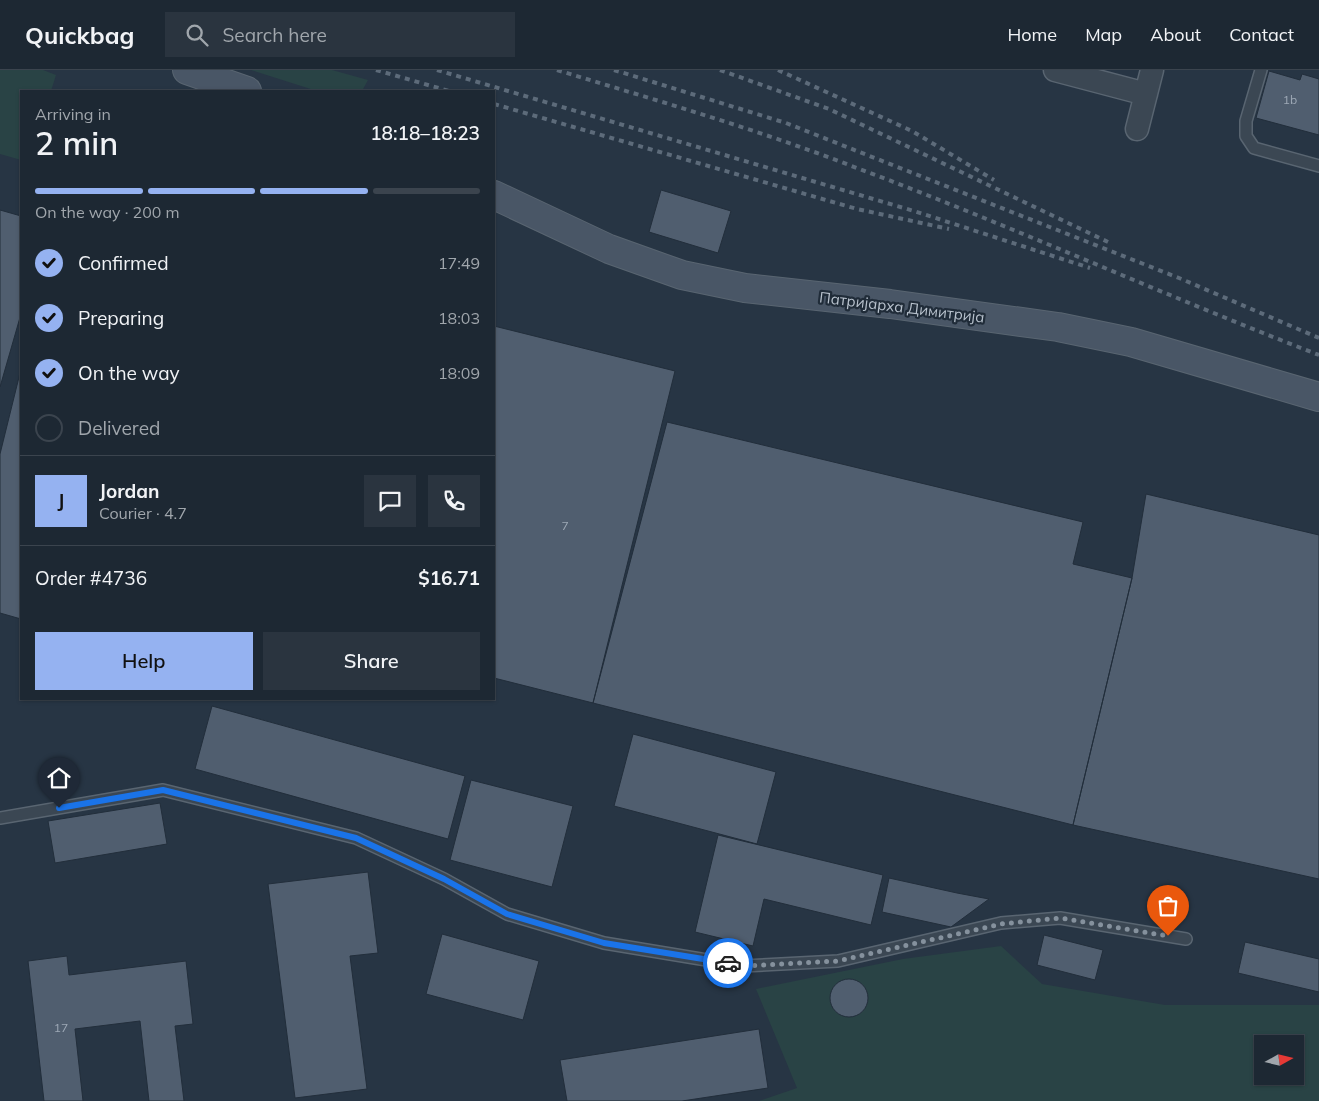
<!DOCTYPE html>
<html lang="en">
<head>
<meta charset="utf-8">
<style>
  :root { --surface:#1d2833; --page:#2a343f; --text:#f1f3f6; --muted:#a0a6ac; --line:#3b444e; --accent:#95b2f1 }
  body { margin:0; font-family:Mulish,sans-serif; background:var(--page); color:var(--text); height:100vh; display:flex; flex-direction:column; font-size:19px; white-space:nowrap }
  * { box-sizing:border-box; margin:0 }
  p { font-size:16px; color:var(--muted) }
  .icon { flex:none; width:28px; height:28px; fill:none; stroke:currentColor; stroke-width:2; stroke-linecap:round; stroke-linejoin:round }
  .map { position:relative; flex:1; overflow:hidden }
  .details { position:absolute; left:20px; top:20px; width:475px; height:610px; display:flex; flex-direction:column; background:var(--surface); border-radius:0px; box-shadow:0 1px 4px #0004,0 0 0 1px var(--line) }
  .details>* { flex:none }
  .needle { width:32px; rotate:82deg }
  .controls { position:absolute; left:1254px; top:965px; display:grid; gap:10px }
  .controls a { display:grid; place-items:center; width:50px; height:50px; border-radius:0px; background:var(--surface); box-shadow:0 1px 4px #0004,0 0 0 1px var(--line); font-size:25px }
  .pin { position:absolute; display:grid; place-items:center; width:42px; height:42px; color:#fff; margin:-51px -21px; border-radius:50% 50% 50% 0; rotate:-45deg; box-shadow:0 0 5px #0007 }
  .pin .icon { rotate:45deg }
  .courier { position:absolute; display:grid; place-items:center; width:50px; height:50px; margin:-25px; border:4px solid #1a73e8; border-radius:50%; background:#fff; color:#222; box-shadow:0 1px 6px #0007 }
  .headline em { font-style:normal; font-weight:600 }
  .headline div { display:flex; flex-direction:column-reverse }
  .headline { display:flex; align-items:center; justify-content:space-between; height:85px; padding:0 15px }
  h1 { font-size:32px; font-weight:600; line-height:38px }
  .bar { display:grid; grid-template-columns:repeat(4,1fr); gap:8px 5px; align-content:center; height:60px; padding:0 15px }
  .bar i { height:6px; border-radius:4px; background:var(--line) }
  .bar .current { background:var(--accent) }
  .bar p { grid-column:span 4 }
  .line { display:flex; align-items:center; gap:12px; padding:0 15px; border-top:1px solid var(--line) }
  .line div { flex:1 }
  .round { display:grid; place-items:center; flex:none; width:52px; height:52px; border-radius:0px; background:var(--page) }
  ol { padding:0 15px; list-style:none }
  li { display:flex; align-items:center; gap:15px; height:55px }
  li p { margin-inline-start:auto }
  li .icon { padding:5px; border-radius:50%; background:var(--accent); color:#111; stroke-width:4 }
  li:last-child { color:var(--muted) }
  li i { width:28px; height:28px; border:2px solid var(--line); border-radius:50% }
  .button { display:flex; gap:10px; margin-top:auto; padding:10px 15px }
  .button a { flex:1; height:58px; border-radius:0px; background:var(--accent); color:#111; font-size:20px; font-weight:600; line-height:58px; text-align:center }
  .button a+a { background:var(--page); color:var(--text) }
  header { display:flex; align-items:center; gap:30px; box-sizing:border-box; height:70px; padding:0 25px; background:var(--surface); border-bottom:1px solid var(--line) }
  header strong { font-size:24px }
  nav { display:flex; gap:28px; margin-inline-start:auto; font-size:18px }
  .search { width:350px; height:45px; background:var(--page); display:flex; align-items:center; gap:12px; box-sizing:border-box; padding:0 18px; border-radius:0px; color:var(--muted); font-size:19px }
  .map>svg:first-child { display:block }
  .green { fill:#294345; fill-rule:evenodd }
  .building { fill:#505e6f; stroke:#222e3b }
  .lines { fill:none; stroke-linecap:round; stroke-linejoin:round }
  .service-casing { stroke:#596571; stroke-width:14 }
  .minor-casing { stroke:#596571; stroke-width:25 }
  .secondary-casing { stroke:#596571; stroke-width:30 }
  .service { stroke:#3b4753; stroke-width:11 }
  .minor { stroke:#3b4753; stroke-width:22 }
  .secondary { stroke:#495666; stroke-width:28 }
  .rail { stroke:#5d6b7a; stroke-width:4; stroke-dasharray:5 5; stroke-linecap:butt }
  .done { stroke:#85919d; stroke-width:5; stroke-dasharray:0 9 }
  .route { stroke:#1a73e8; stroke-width:6 }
  .labels { text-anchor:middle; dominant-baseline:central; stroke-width:4.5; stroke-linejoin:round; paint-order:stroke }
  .number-label { font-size:12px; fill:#9ea9b6 }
  .street-label { font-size:15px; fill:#b8c2cd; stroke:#202c39 }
</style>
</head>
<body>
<header>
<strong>Quickbag</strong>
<div class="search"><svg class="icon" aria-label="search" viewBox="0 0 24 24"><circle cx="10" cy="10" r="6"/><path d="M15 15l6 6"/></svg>Search here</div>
<nav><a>Home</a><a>Map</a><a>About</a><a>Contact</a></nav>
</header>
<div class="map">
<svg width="1319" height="1031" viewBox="0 0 1319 1031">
  <rect width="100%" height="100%" fill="#273544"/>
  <path class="green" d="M0 0H43L56 5 51 21H21V90L0 84Z
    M251 0H332L368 10 362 21H317Z
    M1001 876 1042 914 1165 935H1319V1031H759L797 1018 756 919 903 889ZM1262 974H1295V1006H1262Z"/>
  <path class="building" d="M1269 1 1300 10 1302 4 1319 9V65L1256 48Z
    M661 120 731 141 718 183 649 162Z
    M0 140 21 146V244L0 317Z
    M494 256 675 301 593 633 494 608Z
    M21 299V549L0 543V384Z
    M667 352 1083 452 1073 494 1132 508 1073 755 593 633Z
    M1146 424 1319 465V809L1073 755 1132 508Z
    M212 636 465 706 448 769 195 699Z
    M633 664 776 702 757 774 614 736Z
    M471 710 573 736 552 817 450 790Z
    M160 733 167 774 55 793 48 751Z
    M718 765 883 805 871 855 764 829 753 876 695 862Z
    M368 802 378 883 350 886 367 1019 295 1028 268 814Z
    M889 808 957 823 989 829 951 857 882 842Z
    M442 864 539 891 523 950 426 924Z
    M1044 865 1103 880 1095 910 1037 895Z
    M1245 872 1319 889V922L1238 903Z
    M67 886 69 905 186 891 193 954 175 956 184 1031H149L140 951 75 959 83 1031H44L28 891Z
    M830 928a19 19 0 1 1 38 0a19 19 0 1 1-38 0Z
    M759 959 768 1018 682 1031H567L560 990Z"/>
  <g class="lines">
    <g class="service-casing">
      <path id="service" d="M1261 0 1246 51V66L1254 78 1319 96
        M0 748 163 720 356 768 444 809 507 844 604 873 743 896 838 891 1001 853 1060 848 1186 869"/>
    </g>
    <g class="minor-casing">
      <path id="minor" d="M1055 0 1146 24
        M1137 59 1152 0"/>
    </g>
    <g class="secondary-casing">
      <path id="secondary" d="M187 0 247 21
        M494 125 609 179 682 205 745 218 890 234 1058 257 1131 272 1319 327"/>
    </g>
    <use href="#service" class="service"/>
    <use href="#minor" class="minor"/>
    <use href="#secondary" class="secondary"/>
    <path class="rail" d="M376 0 449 21
      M437 0 914 141 1090 198
      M557 0C655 30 753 58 849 95 1007 154 1161 224 1319 285
      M614 0 786 53 1179 208 1319 268
      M720 0 829 39 1108 172
      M778 0 912 61 994 110
      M494 34 857 139 949 159"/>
  </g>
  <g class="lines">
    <path class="done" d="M728 893 743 896 838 891 1001 854 1060 848 1168 866"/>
    <path class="route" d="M59 738 163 720 356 768 444 809 507 844 604 873 728 893"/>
  </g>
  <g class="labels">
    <g class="number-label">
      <text x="1290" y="29">1b</text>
      <text x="565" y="455">7</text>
      <text x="61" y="957">17</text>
    </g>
    <g class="street-label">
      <text transform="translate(902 237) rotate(7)">Патријарха Димитрија</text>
    </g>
  </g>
</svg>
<div class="controls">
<a><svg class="needle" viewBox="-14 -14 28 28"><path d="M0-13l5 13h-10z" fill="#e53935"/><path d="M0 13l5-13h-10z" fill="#a0a6ac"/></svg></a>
</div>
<div class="pin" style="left:1168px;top:866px;background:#ea580c"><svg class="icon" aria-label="bag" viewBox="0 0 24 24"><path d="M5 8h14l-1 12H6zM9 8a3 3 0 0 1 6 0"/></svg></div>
<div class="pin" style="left:59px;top:738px;background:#1f2937"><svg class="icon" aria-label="home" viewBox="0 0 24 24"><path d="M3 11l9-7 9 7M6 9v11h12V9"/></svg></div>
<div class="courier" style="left:728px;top:893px"><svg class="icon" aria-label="car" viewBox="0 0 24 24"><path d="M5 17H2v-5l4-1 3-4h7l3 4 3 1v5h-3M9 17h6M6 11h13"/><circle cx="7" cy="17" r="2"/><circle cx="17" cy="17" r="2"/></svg></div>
<section class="details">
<div class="headline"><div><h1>2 min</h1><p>Arriving in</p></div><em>18:18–18:23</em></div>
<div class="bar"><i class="current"></i><i class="current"></i><i class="current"></i><i></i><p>On the way · 200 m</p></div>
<ol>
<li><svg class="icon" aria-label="check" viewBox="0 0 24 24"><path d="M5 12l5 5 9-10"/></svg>Confirmed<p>17:49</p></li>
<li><svg class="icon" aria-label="check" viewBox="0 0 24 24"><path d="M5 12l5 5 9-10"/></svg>Preparing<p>18:03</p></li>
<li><svg class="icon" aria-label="check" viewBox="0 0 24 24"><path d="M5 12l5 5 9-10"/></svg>On the way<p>18:09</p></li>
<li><i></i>Delivered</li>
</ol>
<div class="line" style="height:90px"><b class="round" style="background:var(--accent);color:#111">J</b><div><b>Jordan</b><p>Courier · 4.7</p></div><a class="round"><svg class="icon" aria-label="chat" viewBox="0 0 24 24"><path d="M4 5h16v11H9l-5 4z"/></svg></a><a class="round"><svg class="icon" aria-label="phone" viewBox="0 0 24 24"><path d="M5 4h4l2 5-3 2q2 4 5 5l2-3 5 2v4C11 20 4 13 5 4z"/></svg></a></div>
<div class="line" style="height:65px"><div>Order #4736</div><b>$16.71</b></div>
<div class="button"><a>Help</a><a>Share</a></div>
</section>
</div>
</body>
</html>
